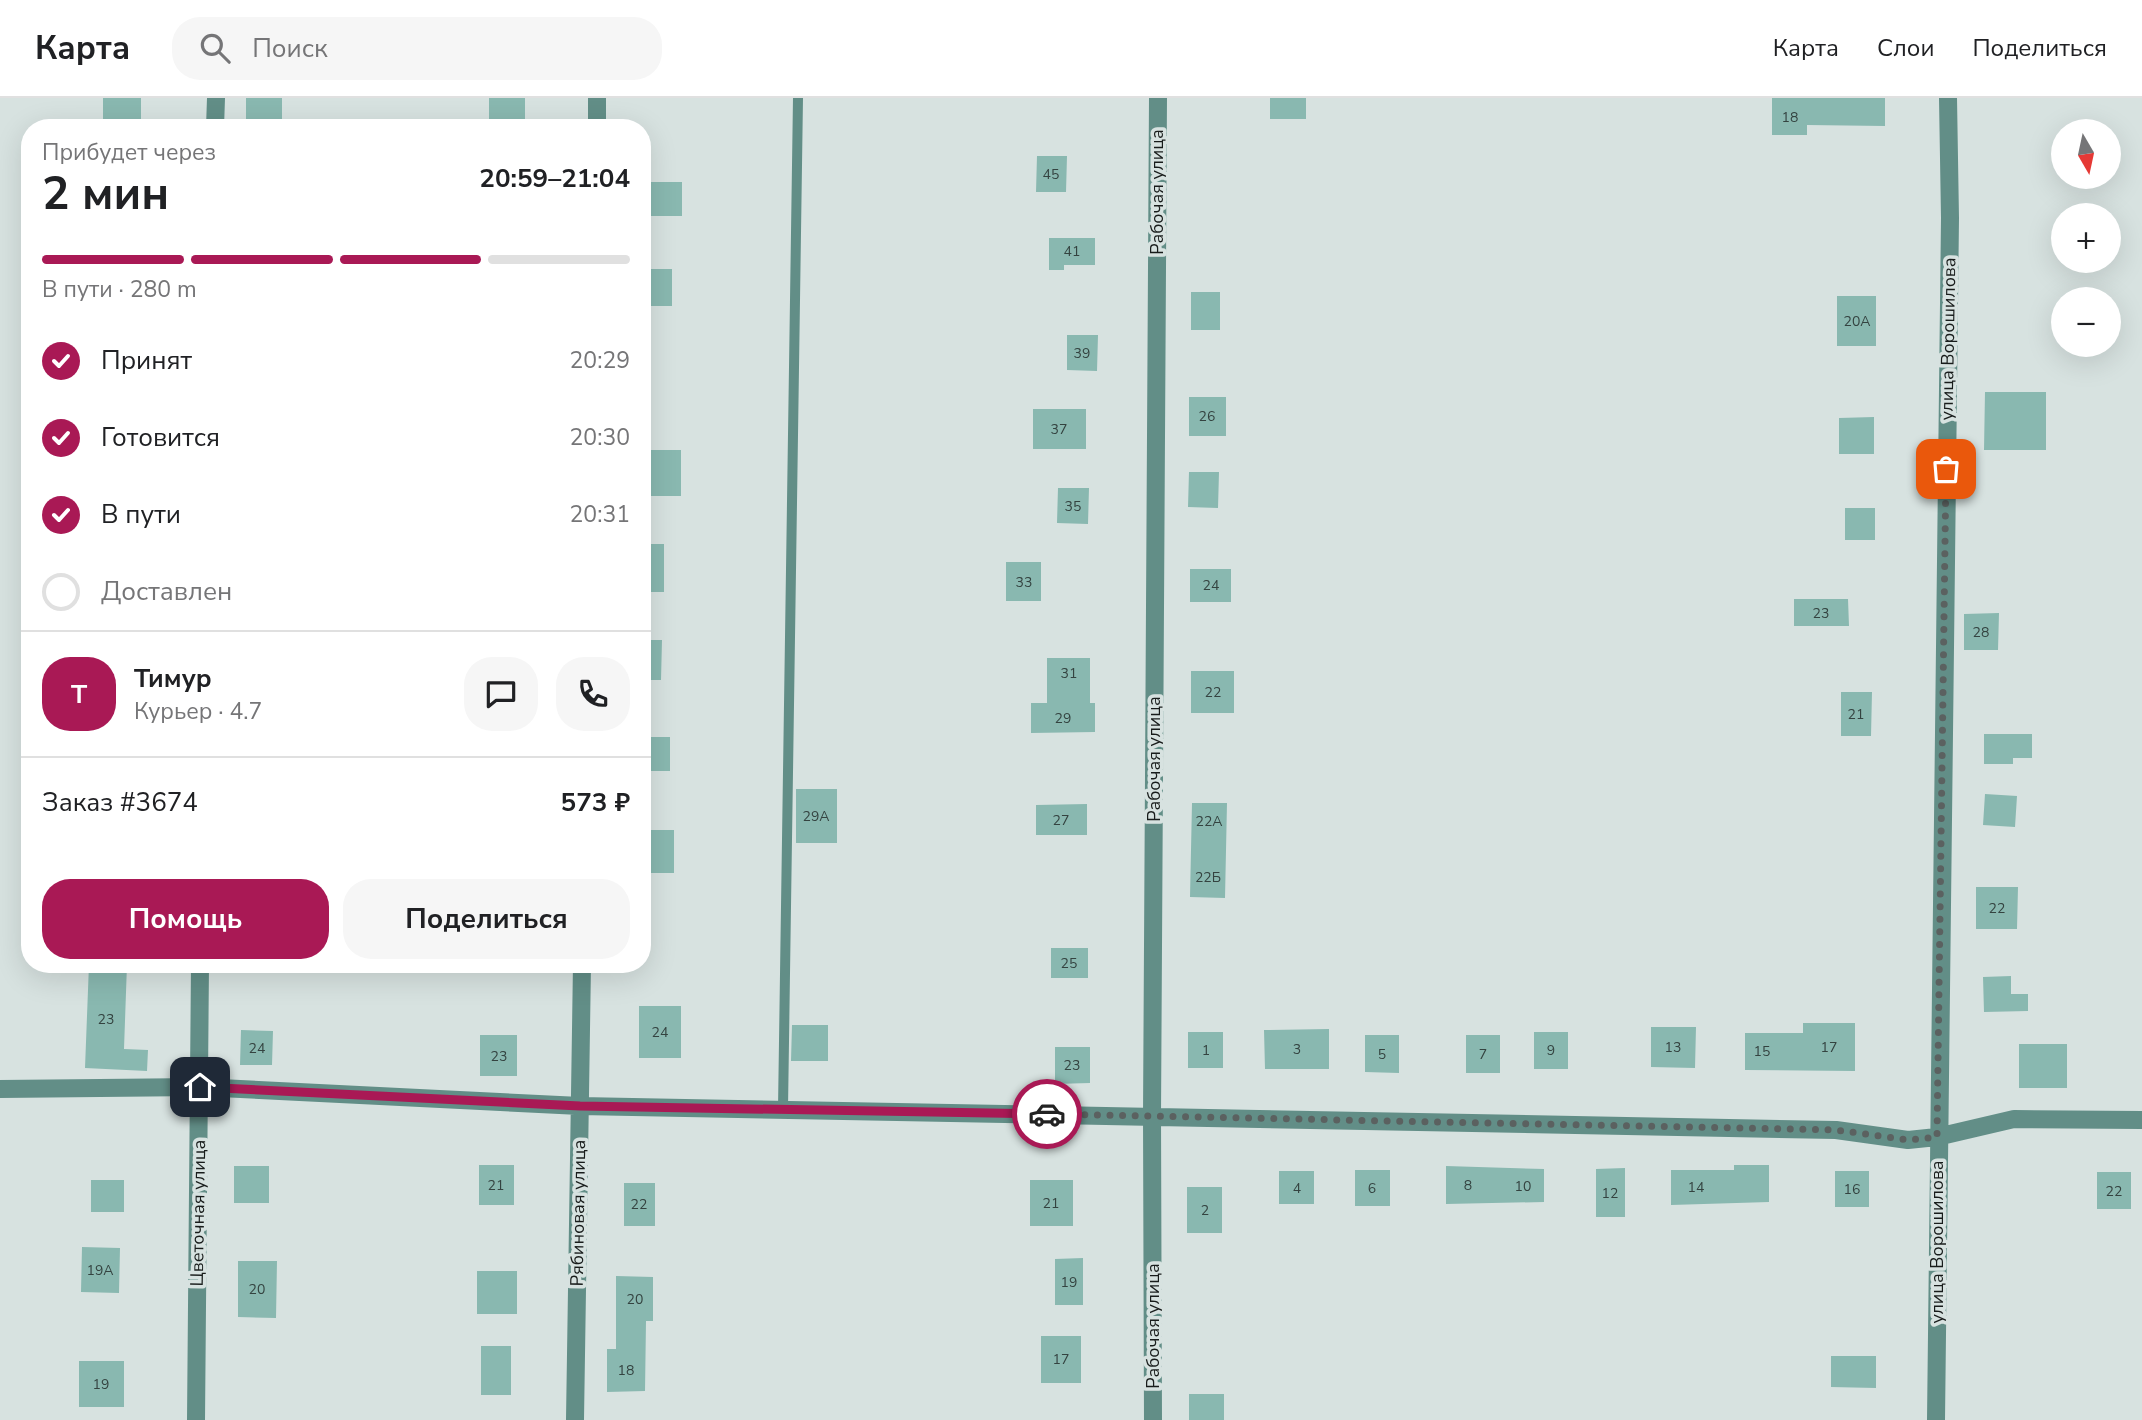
<!DOCTYPE html>
<html lang="ru">
<head>
<meta charset="utf-8">
<style>
  :root { --surface:#fff; --page:#f6f6f6; --text:#202124; --muted:#757577; --line:#e0e0e0; --accent:#a91955 }
  body { margin:0; font-family:"Nunito Sans",sans-serif; background:var(--page); color:var(--text); height:100vh; display:flex; flex-direction:column; font-size:26px; white-space:nowrap }
  * { box-sizing:border-box; margin:0 }
  p { font-size:23px; color:var(--muted) }
  .icon { flex:none; width:38px; height:38px; fill:none; stroke:currentColor; stroke-width:2; stroke-linecap:round; stroke-linejoin:round }
  .map { position:relative; flex:1; overflow:hidden }
  .sheet { position:absolute; left:21px; top:21px; width:630px; height:854px; display:flex; flex-direction:column; background:var(--surface); border-radius:28px; box-shadow:0 7px 28px #0002 }
  .sheet>* { flex:none }
  .needle { width:46px; rotate:171deg }
  .tools { position:absolute; left:2051px; top:21px; display:grid; gap:14px }
  .tools a { display:grid; place-items:center; width:70px; height:70px; border-radius:50%; background:var(--surface); box-shadow:0 7px 28px #0002; font-size:35px }
  .pin { position:absolute; display:grid; place-items:center; width:60px; height:60px; color:#fff; margin:-30px; border-radius:14px; box-shadow:0 4px 10px #0006 }
  .courier { position:absolute; display:grid; place-items:center; width:70px; height:70px; margin:-35px; border:5px solid #a91955; border-radius:50%; background:#fff; color:#222; box-shadow:0 2px 9px #0007 }
  .head em { font-style:normal; font-weight:700 }
  .head div { display:flex; flex-direction:column-reverse }
  .head { display:flex; align-items:center; justify-content:space-between; height:119px; padding:0 21px }
  h1 { font-size:46px; font-weight:700; line-height:52px }
  .bar { display:grid; grid-template-columns:repeat(4,1fr); gap:10px 7px; align-content:center; height:84px; padding:0 21px }
  .bar i { height:9px; border-radius:5px; background:var(--line) }
  .bar .on { background:var(--accent) }
  .bar p { grid-column:span 4 }
  .line { display:flex; align-items:center; gap:18px; padding:0 21px; border-top:2px solid var(--line) }
  .line div { flex:1 }
  .round { display:grid; place-items:center; flex:none; width:74px; height:74px; border-radius:28px; background:var(--page) }
  ol { padding:0 21px; list-style:none }
  li { display:flex; align-items:center; gap:21px; height:77px }
  li p { margin-inline-start:auto }
  li .icon { padding:7px; border-radius:50%; background:var(--accent); color:#fff; stroke-width:4 }
  li:last-child { color:var(--muted) }
  li i { width:38px; height:38px; border:4px solid var(--line); border-radius:50% }
  .cta { display:flex; gap:14px; margin-top:auto; padding:14px 21px }
  .cta a { flex:1; height:80px; border-radius:28px; background:var(--accent); color:#fff; font-size:28px; font-weight:700; line-height:80px; text-align:center }
  .cta a+a { background:var(--page); color:var(--text) }
  header { display:flex; align-items:center; gap:42px; box-sizing:border-box; height:98px; padding:0 35px; background:var(--surface); border-bottom:2px solid var(--line) }
  header strong { font-size:33px }
  nav { display:flex; gap:38px; margin-inline-start:auto; font-size:24px }
  .search { width:490px; height:63px; background:var(--page); display:flex; align-items:center; gap:18px; box-sizing:border-box; padding:0 24px; border-radius:28px; color:var(--muted); font-size:26px }
  .map>svg:first-child { display:block }
  .building { fill:#89b8b0 }
  .lines { fill:none; stroke-linecap:round; stroke-linejoin:round }
  .service { stroke:#628e87; stroke-width:10 }
  .minor { stroke:#628e87; stroke-width:18 }
  .done { stroke:#5b6160; stroke-width:7; stroke-dasharray:0 12.6 }
  .route { stroke:#a91955; stroke-width:9 }
  .labels { text-anchor:middle; dominant-baseline:central; stroke-width:7; stroke-linejoin:round; paint-order:stroke }
  .number-label { font-size:14px; fill:#344340 }
  .street-label { font-size:18px; fill:#181c1b; stroke:#d7e2e0 }
</style>
</head>
<body>
<header>
<strong>Карта</strong>
<div class="search"><svg class="icon" aria-label="search" viewBox="0 0 24 24"><circle cx="10" cy="10" r="6"/><path d="M15 15l6 6"/></svg>Поиск</div>
<nav><a>Карта</a><a>Слои</a><a>Поделиться</a></nav>
</header>
<div class="map">
<svg width="2142" height="1322" viewBox="0 0 2142 1322">
  <rect width="100%" height="100%" fill="#d7e2e0"/>
  <path class="building" d="M103 0H141V27L103 28Z
    M246 0H282V28L246 29Z
    M489 0H525V30H489Z
    M1270 0H1306V21H1270Z
    M1772 0H1885V28L1807 27V37H1772Z
    M1037 58H1067L1066 94H1036Z
    M642 84H682V118H642Z
    M1049 140H1095V167H1064V172H1049Z
    M642 171H672V208H642Z
    M1191 194H1220V232H1191Z
    M1837 198H1876V248H1837Z
    M1067 237H1098L1097 273 1067 272Z
    M1985 294H2046V352H1984Z
    M1189 299H1226V338H1189Z
    M1033 311H1086V351H1033Z
    M1874 319V356H1839V320Z
    M642 352H681V398H642Z
    M1189 374H1219L1218 410 1188 409Z
    M1058 390H1089L1088 426 1057 425Z
    M1845 410H1875V442H1845Z
    M642 446H664V494H642Z
    M1006 464H1041V503H1006Z
    M1190 471H1231V504H1190Z
    M1794 501H1848L1849 528H1794Z
    M1999 515 1998 552H1964V516Z
    M642 542H662L661 582H642Z
    M1047 560H1090V605H1095V634L1031 635V605H1047Z
    M1191 573H1234V615H1191Z
    M1841 594H1872L1871 638H1841Z
    M1984 636H2032V660H2013V666H1984Z
    M642 639H670V673H642Z
    M796 691H837V745H796Z
    M1985 696 2017 698 2015 729 1983 727Z
    M1192 705H1227L1225 800 1190 799Z
    M1087 706V737H1036V707Z
    M642 732H674V775H642Z
    M1976 789H2018L2017 831H1976Z
    M1051 850H1088V880H1051Z
    M89 866H127L124 951 148 952 147 973 85 970Z
    M2011 878V896H2028V913L1984 914 1983 879Z
    M639 908H681V960H639Z
    M1803 925H1855V973L1745 972V935H1803Z
    M792 927H828V963H791Z
    M1651 929H1696L1695 970 1651 969Z
    M1329 931V971H1265L1264 932Z
    M241 932 273 933 272 967H240Z
    M1188 934H1223V970H1188Z
    M1534 934H1568V971H1534Z
    M480 937H517V978H480Z
    M1365 937H1399V975L1365 974Z
    M1466 937H1500V975H1466Z
    M2019 946H2067V990H2019Z
    M1055 949H1090V985L1055 986Z
    M479 1067H514V1107H479Z
    M1734 1067H1769V1104L1671 1107V1072H1734Z
    M234 1068H269V1105H234Z
    M1446 1068 1544 1071V1104L1446 1106Z
    M1625 1070V1119H1596V1071Z
    M1355 1072H1390V1108H1355Z
    M1279 1073H1314V1106H1279Z
    M1835 1073H1869V1109H1835Z
    M2097 1074H2131V1111H2097Z
    M91 1082H124V1114H91Z
    M1030 1082H1073V1128H1030Z
    M624 1085H655V1128H624Z
    M1187 1089H1222V1135H1187Z
    M82 1149 120 1150 119 1195 81 1194Z
    M1083 1160V1207H1055V1161Z
    M238 1163H277L276 1220 238 1219Z
    M477 1173H517V1216H477Z
    M616 1178 653 1179V1223H646L645 1293 607 1294V1251H616Z
    M1041 1238H1081V1285H1041Z
    M481 1248H511V1297H481Z
    M1831 1258H1876V1290L1831 1289Z
    M79 1263H124V1309H79Z
    M1189 1296H1224V1322H1189Z"/>
  <g class="lines">
    <path class="service" d="M783 1011 798 0"/>
    <path class="minor" d="M215 30 216 0
      M597 30V0
      M0 991 199 989 580 1008 1836 1032 1908 1042 1937 1039 2014 1021 2142 1022
      M196 1322 200 866
      M575 1322 582 866
      M1153 1322 1152 1018 1158 0
      M1936 1322 1950 120 1948 0"/>
  </g>
  <g class="lines">
    <path class="done" d="M1047 1016 1836 1032 1908 1042 1937 1039 1946 371"/>
    <path class="route" d="M200 989 580 1008 1047 1016"/>
  </g>
  <g class="labels">
    <g class="number-label">
      <text x="1790" y="19">18</text>
      <text x="1051" y="76">45</text>
      <text x="1072" y="153">41</text>
      <text x="1857" y="223">20А</text>
      <text x="1082" y="255">39</text>
      <text x="1207" y="318">26</text>
      <text x="1059" y="331">37</text>
      <text x="1073" y="408">35</text>
      <text x="1024" y="484">33</text>
      <text x="1211" y="487">24</text>
      <text x="1821" y="515">23</text>
      <text x="1981" y="534">28</text>
      <text x="1069" y="575">31</text>
      <text x="1213" y="594">22</text>
      <text x="1856" y="616">21</text>
      <text x="1063" y="620">29</text>
      <text x="816" y="718">29А</text>
      <text x="1061" y="722">27</text>
      <text x="1209" y="723">22А</text>
      <text x="1208" y="779">22Б</text>
      <text x="1997" y="810">22</text>
      <text x="1069" y="865">25</text>
      <text x="106" y="921">23</text>
      <text x="660" y="934">24</text>
      <text x="1673" y="949">13</text>
      <text x="1829" y="949">17</text>
      <text x="257" y="950">24</text>
      <text x="1297" y="951">3</text>
      <text x="1206" y="952">1</text>
      <text x="1551" y="952">9</text>
      <text x="1762" y="953">15</text>
      <text x="1382" y="956">5</text>
      <text x="1483" y="956">7</text>
      <text x="499" y="958">23</text>
      <text x="1072" y="967">23</text>
      <text x="496" y="1087">21</text>
      <text x="1468" y="1087">8</text>
      <text x="1523" y="1088">10</text>
      <text x="1696" y="1089">14</text>
      <text x="1297" y="1090">4</text>
      <text x="1372" y="1090">6</text>
      <text x="1852" y="1091">16</text>
      <text x="2114" y="1093">22</text>
      <text x="1610" y="1095">12</text>
      <text x="1051" y="1105">21</text>
      <text x="639" y="1106">22</text>
      <text x="1205" y="1112">2</text>
      <text x="100" y="1172">19А</text>
      <text x="1069" y="1184">19</text>
      <text x="257" y="1191">20</text>
      <text x="635" y="1201">20</text>
      <text x="1061" y="1261">17</text>
      <text x="626" y="1272">18</text>
      <text x="101" y="1286">19</text>
    </g>
    <g class="street-label">
      <text transform="translate(1157 94) rotate(-90)">Рабочая улица</text>
      <text transform="translate(1948 241) rotate(-89)">улица Ворошилова</text>
      <text transform="translate(1154 661) rotate(-90)">Рабочая улица</text>
      <text transform="translate(198 1115) rotate(-89)">Цветочная улица</text>
      <text transform="translate(578 1115) rotate(-89)">Рябиновая улица</text>
      <text transform="translate(1937 1144) rotate(-90)">улица Ворошилова</text>
      <text transform="translate(1153 1228) rotate(-90)">Рабочая улица</text>
    </g>
  </g>
</svg>
<div class="tools">
<a><svg class="needle" viewBox="-14 -14 28 28"><path d="M0-13l5 13h-10z" fill="#e53935"/><path d="M0 13l5-13h-10z" fill="#757577"/></svg></a>
<a>+</a>
<a>−</a>
</div>
<div class="pin" style="left:1946px;top:371px;background:#ea580c"><svg class="icon" aria-label="bag" viewBox="0 0 24 24"><path d="M5 8h14l-1 12H6zM9 8a3 3 0 0 1 6 0"/></svg></div>
<div class="pin" style="left:200px;top:989px;background:#1f2937"><svg class="icon" aria-label="home" viewBox="0 0 24 24"><path d="M3 11l9-7 9 7M6 9v11h12V9"/></svg></div>
<div class="courier" style="left:1047px;top:1016px"><svg class="icon" aria-label="car" viewBox="0 0 24 24"><path d="M5 17H2v-5l4-1 3-4h7l3 4 3 1v5h-3M9 17h6M6 11h13"/><circle cx="7" cy="17" r="2"/><circle cx="17" cy="17" r="2"/></svg></div>
<section class="sheet">
<div class="head"><div><h1>2 мин</h1><p>Прибудет через</p></div><em>20:59–21:04</em></div>
<div class="bar"><i class="on"></i><i class="on"></i><i class="on"></i><i></i><p>В пути · 280 m</p></div>
<ol>
<li><svg class="icon" aria-label="check" viewBox="0 0 24 24"><path d="M5 12l5 5 9-10"/></svg>Принят<p>20:29</p></li>
<li><svg class="icon" aria-label="check" viewBox="0 0 24 24"><path d="M5 12l5 5 9-10"/></svg>Готовится<p>20:30</p></li>
<li><svg class="icon" aria-label="check" viewBox="0 0 24 24"><path d="M5 12l5 5 9-10"/></svg>В пути<p>20:31</p></li>
<li><i></i>Доставлен</li>
</ol>
<div class="line" style="height:126px"><b class="round" style="background:var(--accent);color:#fff">Т</b><div><b>Тимур</b><p>Курьер · 4.7</p></div><a class="round"><svg class="icon" aria-label="chat" viewBox="0 0 24 24"><path d="M4 5h16v11H9l-5 4z"/></svg></a><a class="round"><svg class="icon" aria-label="phone" viewBox="0 0 24 24"><path d="M5 4h4l2 5-3 2q2 4 5 5l2-3 5 2v4C11 20 4 13 5 4z"/></svg></a></div>
<div class="line" style="height:91px"><div>Заказ #3674</div><b>573 ₽</b></div>
<div class="cta"><a>Помощь</a><a>Поделиться</a></div>
</section>
</div>
</body>
</html>
